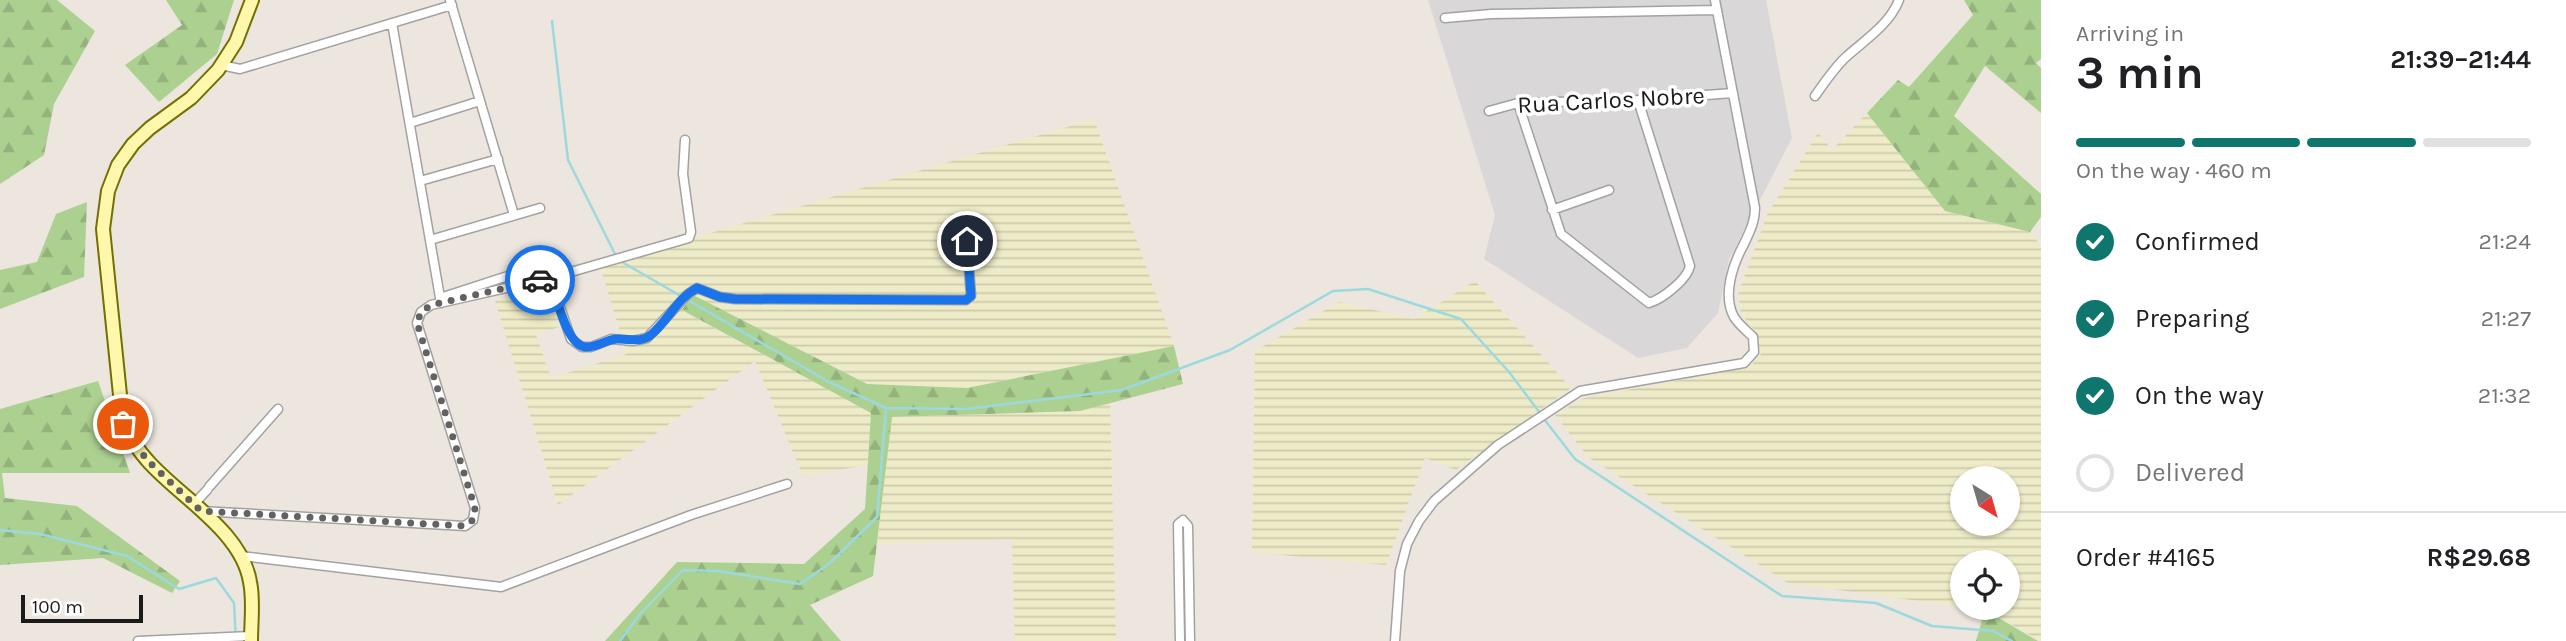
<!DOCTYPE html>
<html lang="en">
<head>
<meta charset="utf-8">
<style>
  :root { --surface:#fff; --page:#f6f6f6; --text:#202124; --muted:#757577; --line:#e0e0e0; --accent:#0f766e }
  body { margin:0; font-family:Karla,sans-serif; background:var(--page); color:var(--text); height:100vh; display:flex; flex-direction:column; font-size:26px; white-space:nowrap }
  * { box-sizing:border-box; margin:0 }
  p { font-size:23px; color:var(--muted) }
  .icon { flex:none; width:38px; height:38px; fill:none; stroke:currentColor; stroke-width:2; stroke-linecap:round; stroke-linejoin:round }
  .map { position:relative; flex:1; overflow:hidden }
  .panel { display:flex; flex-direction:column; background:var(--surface); width:525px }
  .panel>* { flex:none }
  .needle { width:46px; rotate:143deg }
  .fabs { position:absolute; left:1950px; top:466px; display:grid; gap:14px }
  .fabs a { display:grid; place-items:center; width:70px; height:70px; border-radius:50%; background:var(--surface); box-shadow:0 2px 5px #0004; font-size:35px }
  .scale { position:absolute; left:21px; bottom:18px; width:122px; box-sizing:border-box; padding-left:7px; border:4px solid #1b1b1b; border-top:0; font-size:19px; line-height:24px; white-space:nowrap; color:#1b1b1b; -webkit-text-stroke:5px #fff; paint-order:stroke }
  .pin { position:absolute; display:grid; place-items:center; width:60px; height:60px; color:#fff; margin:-30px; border:4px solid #fff; border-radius:50%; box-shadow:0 2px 7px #0007 }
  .courier { position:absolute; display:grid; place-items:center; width:70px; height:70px; margin:-35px; border:5px solid #1a73e8; border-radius:50%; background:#fff; color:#222; box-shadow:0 2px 9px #0007 }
  .overview em { font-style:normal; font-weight:700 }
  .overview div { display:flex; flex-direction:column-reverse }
  .overview { display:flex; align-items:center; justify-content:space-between; height:119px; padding:0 35px }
  h1 { font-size:46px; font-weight:700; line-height:52px }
  .bar { display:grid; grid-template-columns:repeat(4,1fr); gap:10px 7px; align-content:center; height:84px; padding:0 35px }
  .bar i { height:9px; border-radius:5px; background:var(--line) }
  .bar .active { background:var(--accent) }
  .bar p { grid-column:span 4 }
  .line { display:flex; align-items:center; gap:18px; padding:0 35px; border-top:2px solid var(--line) }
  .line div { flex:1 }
  ol { padding:0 35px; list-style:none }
  li { display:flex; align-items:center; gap:21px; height:77px }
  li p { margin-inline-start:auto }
  li .icon { padding:7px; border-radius:50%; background:var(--accent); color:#fff; stroke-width:4 }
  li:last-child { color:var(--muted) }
  li i { width:38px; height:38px; border:4px solid var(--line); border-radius:50% }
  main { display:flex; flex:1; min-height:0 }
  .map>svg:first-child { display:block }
  .residential { fill:#d9d7d8 }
  .farmland { fill:url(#farmland-rules); fill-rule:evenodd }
  .forest { fill:url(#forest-firs) }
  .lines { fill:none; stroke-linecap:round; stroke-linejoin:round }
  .stream { stroke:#9bd9df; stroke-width:2.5 }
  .minor-casing { stroke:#a2a2a2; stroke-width:11 }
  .secondary-casing { stroke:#737000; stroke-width:16 }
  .minor { stroke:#fff; stroke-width:8 }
  .secondary { stroke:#fef7ac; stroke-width:12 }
  .done { stroke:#646260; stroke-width:7; stroke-dasharray:0 12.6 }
  .route { stroke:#1a73e8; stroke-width:9 }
  .labels { text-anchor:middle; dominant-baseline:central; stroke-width:7; stroke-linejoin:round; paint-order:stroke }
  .street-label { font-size:24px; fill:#1b1b1b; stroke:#fff }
</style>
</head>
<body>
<main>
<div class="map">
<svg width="2041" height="641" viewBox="0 0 2041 641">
  <defs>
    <pattern id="farmland-rules" width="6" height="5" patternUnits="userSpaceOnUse" patternTransform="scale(1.75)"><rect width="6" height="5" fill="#eeecc8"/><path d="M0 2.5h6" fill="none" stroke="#cccaab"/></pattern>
    <pattern id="forest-firs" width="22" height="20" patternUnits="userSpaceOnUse" patternTransform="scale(1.75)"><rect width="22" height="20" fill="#acd090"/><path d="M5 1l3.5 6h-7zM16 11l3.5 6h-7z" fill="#93b27c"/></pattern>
  </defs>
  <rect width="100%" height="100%" fill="#ede6df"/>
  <path class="residential" d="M1428 0H1766L1792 138 1729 260 1718 313 1687 348 1638 358 1484 259 1495 215Z"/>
  <path class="farmland" d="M1867 113 1945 211 2030 232 2041 246V641L1985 610 1962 607H2007V562H1962V607L1788 583 1588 457 1555 415 1584 398 1750 367 1761 354 1756 332 1741 314 1738 293 1768 213 1818 133 1832 150ZM1962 478H2007V523H1962Z
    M1094 119 1174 346 967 388 867 384 693 296 683 311 872 413 868 465 803 476 755 361 558 505 495 301 549 282 562 326 536 335 551 378 627 354 600 266Z
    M1475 281 1571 388 1456 470 1425 458 1386 565 1252 552 1255 351 1339 302 1414 319Z
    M1110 403 1116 641H1015L1012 539 877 544 892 417 1080 411Z"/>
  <path class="forest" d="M0 0H57L95 31 54 104 44 155 0 184Z
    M166 0H234L217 54 159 102 125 65 182 25Z
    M1964 0H2041V59L2036 63 2041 68V113L1985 66 1954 116 2041 194V217L2030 232 1945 211 1867 113 1898 80 1909 87 1973 15Z
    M87 202 84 277 0 309V270L37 262 56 214Z
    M693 295 867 384 967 388 1174 346 1183 384 1080 411 892 417 873 576 810 605 841 641H605L677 562 804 564 865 509 871 413 682 310Z
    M98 381 130 473H2L5 498 77 506 180 581 172 593 103 558 0 565V409Z
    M1985 610 2038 641H1976Z"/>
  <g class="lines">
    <path class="stream" d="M552 21 568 160 615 254
      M622 262 829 382 886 408 966 409 1122 390 1230 350 1333 291 1368 289 1461 319 1509 372 1540 413
      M1544 419 1575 459 1782 596 1876 603 1932 626 1993 631 2012 641
      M0 530 40 534 127 556 179 589 216 578 234 603 236 641
      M620 641 641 613 683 570 718 571 800 584 830 563 877 517 886 409"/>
    <g class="minor-casing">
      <path id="minor" d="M450 0 514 215
        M1445 18 1491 14 1717 10
        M392 23 441 303
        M221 65 240 69 452 5
        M1815 96C1825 82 1834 68 1846 57 1866 39 1889 25 1899 0
        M1518 103 1561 234 1649 303C1662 299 1687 280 1690 266L1638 100
        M1489 111 1518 103 1638 100 1733 93
        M410 123 480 101
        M420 181 498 159
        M1552 210 1609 190
        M430 240 540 208
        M550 278 571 339 582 347H591L611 339 633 341 647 338 688 294 697 288 720 297 735 299 966 300 971 296 967 241
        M440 298 554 261
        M209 487 278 409
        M194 504 207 490
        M201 511 465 526 473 520 475 508 417 323 421 312 431 305 550 278 689 238 691 232 683 174 685 140
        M241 556 501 587 691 515 787 484
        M138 641 251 636
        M1180 641 1178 524 1183 520 1188 526 1190 641
        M1395 641 1400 571 1407 544 1419 521 1434 501 1498 445 1580 391 1744 363 1754 352 1753 337C1747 331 1739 325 1734 317 1722 295 1733 264 1744 244 1750 231 1755 222 1755 208L1715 0"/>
    </g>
    <g class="secondary-casing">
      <path id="secondary" d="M251 641C251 622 254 600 250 582 242 531 178 496 147 460 137 449 130 437 123 424L103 229 108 191 118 165 133 144 150 128 191 98 218 70 236 42 252 0"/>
    </g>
    <use href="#minor" class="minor"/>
    <use href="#secondary" class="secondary"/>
  </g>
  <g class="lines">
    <path class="done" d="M123 424 134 443 148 461 201 511 465 526 473 520 475 508 417 323 421 312 431 305 540 280"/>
    <path class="route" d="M540 280 550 278C556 294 566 345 585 347 596 348 605 340 616 339 629 338 641 344 652 334 668 320 678 298 697 288L720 297 735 299 966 300 971 296 967 241"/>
  </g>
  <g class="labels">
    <g class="street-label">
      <text transform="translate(1611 100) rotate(-3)">Rua Carlos Nobre</text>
    </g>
  </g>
</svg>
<div class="fabs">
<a><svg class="needle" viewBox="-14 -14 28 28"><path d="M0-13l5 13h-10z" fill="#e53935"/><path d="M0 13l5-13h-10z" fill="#757577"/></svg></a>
<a><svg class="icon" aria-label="locate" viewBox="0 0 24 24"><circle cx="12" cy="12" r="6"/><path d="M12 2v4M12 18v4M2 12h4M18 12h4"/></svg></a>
</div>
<div class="scale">100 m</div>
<div class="pin" style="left:123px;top:424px;background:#ea580c"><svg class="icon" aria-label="bag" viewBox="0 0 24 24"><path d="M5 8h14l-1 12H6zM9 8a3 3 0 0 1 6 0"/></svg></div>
<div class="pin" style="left:967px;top:241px;background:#1f2937"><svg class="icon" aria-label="home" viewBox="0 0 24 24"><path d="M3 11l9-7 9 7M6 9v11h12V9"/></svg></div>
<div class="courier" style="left:540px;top:280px"><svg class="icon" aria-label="car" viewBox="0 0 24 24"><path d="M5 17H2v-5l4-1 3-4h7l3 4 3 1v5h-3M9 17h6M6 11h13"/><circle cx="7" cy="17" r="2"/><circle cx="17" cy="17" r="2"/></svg></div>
</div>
<section class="panel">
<div class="overview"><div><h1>3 min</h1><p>Arriving in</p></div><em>21:39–21:44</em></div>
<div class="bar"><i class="active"></i><i class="active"></i><i class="active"></i><i></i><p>On the way · 460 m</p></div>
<ol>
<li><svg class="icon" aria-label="check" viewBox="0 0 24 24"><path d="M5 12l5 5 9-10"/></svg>Confirmed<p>21:24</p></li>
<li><svg class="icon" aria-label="check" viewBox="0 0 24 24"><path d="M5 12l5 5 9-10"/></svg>Preparing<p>21:27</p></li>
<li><svg class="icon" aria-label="check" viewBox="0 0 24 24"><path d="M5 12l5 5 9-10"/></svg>On the way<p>21:32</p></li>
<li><i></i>Delivered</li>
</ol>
<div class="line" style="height:91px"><div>Order #4165</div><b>R$29.68</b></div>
</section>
</main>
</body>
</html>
